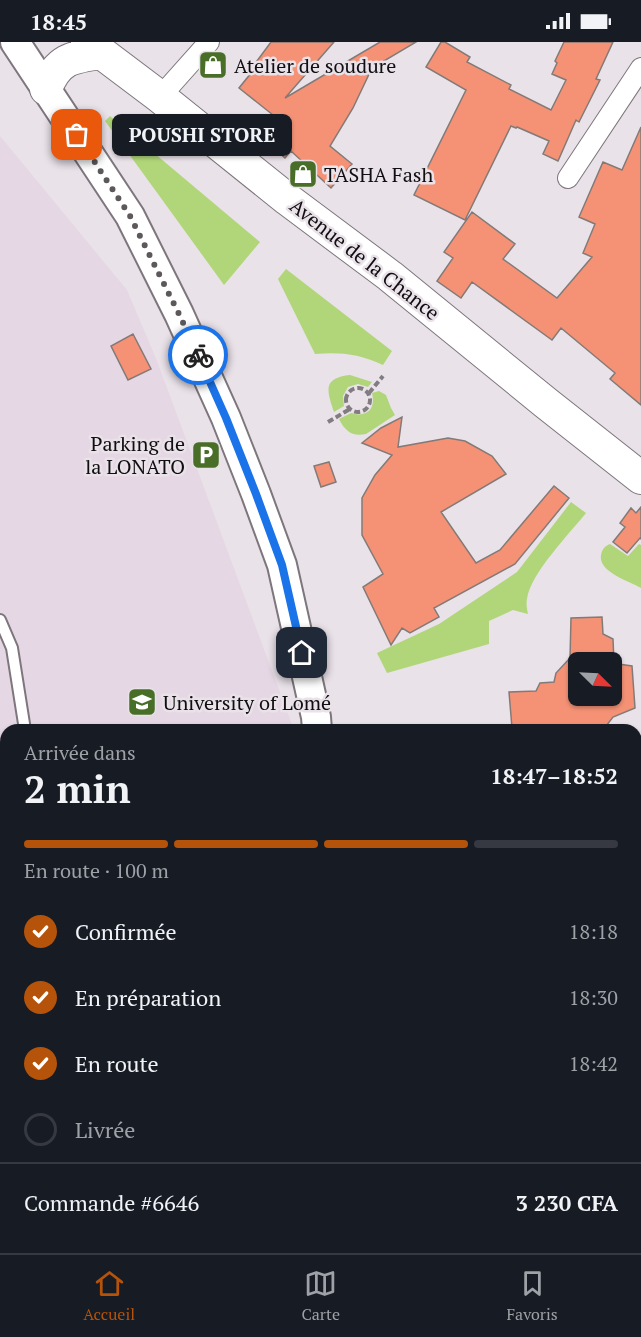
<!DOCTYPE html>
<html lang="fr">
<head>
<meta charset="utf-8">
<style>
  :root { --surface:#171b24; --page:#20242c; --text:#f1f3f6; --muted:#9ea1a6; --line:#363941; --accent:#b45309 }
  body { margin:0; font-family:"PT Serif",serif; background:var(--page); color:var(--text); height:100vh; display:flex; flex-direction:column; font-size:22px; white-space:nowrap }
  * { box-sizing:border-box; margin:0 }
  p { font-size:20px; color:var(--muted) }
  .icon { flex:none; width:33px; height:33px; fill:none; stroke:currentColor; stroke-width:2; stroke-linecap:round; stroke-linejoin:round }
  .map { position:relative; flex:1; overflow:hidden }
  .drawer { position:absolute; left:0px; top:682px; width:642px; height:530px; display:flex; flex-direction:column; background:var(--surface); border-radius:18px 18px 0 0; box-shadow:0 2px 4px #0004 }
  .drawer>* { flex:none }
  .needle { width:39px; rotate:114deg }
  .buttons { position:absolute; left:568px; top:610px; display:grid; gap:12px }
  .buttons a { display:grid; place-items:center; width:54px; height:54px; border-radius:9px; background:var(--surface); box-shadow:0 2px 4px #0004; font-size:30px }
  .pin { position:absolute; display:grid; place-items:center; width:51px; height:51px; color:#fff; margin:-26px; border-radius:12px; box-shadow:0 3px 9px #0006 }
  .courier { position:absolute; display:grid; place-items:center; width:60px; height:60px; margin:-30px; border:4px solid #1a73e8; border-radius:50%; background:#fff; color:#222; box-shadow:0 2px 8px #0007 }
  .bubble { position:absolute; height:42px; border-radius:9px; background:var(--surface); box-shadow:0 2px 4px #0004; font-size:20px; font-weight:600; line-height:42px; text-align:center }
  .head em { font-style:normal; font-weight:600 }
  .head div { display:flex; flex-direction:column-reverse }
  .head { display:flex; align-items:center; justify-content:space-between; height:102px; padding:0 24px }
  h1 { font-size:39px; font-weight:600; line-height:45px }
  .bar { display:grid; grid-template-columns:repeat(4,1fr); gap:9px 6px; align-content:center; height:72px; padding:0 24px }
  .bar i { height:8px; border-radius:4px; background:var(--line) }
  .bar .current { background:var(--accent) }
  .bar p { grid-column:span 4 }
  .line { display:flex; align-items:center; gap:15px; padding:0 24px; border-top:2px solid var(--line) }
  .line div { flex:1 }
  ol { padding:0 24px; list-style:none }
  li { display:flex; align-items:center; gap:18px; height:66px }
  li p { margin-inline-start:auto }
  li .icon { padding:6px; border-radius:50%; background:var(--accent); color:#fff; stroke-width:4 }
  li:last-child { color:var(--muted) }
  li i { width:33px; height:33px; border:3px solid var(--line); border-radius:50% }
  .status { display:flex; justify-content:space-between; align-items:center; height:42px; padding:0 30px; background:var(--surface); direction:ltr }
  .status svg { height:16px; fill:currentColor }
  .dock { display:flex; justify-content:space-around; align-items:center; height:84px; border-top:2px solid var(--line); background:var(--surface); font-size:16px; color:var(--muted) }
  .dock a { display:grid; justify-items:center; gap:3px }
  .dock .current { color:var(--accent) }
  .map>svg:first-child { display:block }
  .built { fill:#e5d7e4 }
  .green { fill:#b1d679 }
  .building { fill:#f59276; stroke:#837a77; stroke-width:1.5 }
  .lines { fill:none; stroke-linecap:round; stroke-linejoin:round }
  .lane-casing { stroke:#7d767c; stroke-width:14 }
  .street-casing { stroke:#7d767c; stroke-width:22 }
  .secondary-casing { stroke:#7d767c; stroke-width:32 }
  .primary-casing { stroke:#7d767c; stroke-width:34 }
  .path { stroke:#817c81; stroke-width:4; stroke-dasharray:6 3; stroke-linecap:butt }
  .lane { stroke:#fff; stroke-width:10 }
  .street { stroke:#fff; stroke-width:20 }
  .secondary { stroke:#fff; stroke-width:28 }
  .primary { stroke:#fff; stroke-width:32 }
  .done { stroke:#5c585c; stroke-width:6; stroke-dasharray:0 10.8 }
  .route { stroke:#1a73e8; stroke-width:8 }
  .labels { text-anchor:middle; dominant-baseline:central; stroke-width:5; stroke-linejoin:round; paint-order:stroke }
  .poi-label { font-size:20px; fill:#100e10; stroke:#e9e2e9; text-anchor:start }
  .street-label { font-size:20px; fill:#100e10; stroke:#e9e2e9 }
</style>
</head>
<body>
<div class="status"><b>18:45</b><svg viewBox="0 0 49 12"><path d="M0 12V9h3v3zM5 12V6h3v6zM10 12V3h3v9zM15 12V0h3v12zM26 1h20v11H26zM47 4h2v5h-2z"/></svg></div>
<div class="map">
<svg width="641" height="1211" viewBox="0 0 641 1211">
  <rect width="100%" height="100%" fill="#e9e2e9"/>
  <path class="built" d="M0 94 127 248 157 319 294 688H6V1206H235V1211H0Z"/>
  <path class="green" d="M110 74 260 200 224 243 105 79Z
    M286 227 392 309 383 323C359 312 341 310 315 312L278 237Z
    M350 333 372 340 368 345 358 342 348 345 343 354 344 364 334 370C327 349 322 336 350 333Z
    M379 349 386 353 391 366 395 373 366 392C352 395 345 389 339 377L351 371C367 376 376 367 372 351Z
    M571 460 586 471C570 491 530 532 527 557 526 562 527 567 528 572L513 568 489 579V602L387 631 377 611 439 582 517 530Z
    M610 502 628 514 639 502 641 503V546C629 539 598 530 601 513 602 507 605 504 610 502Z
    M0 728 6 739V836H0Z
    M6 1148V1206H235L234 1211H0V1148Z
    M424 1206H503L499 1211H424Z"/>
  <path class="building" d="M271 0H334L285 56 380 0H416L372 26 353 66 330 104 352 122 331 146 291 109 285 116 271 104 282 91 268 79 273 73 239 46 256 25 254 23Z
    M441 0H445L470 15 467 20 511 43 509 47 551 68 566 38 552 32 557 21 555 19 564 0H613L596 37 600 38 579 80 576 78 558 119 543 112 549 99 517 85 516 86 511 84 465 178 414 153 466 48 426 25Z
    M641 85V363L610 337 615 331 561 286 552 298 472 240 461 256 437 239 453 216 444 210 472 170 515 202 503 217 557 256 592 215 583 211 595 182 579 175 603 120 622 128Z
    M133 292 151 327 128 338 111 304Z
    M402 375 398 405 448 396 465 399 492 414 506 432 441 470 476 521 500 508 554 444 569 456 515 522 434 566 439 575 410 591 402 586 391 603 363 545 383 532 362 493V456L375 433 392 413 362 401 381 386Z
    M329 420 336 440 321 445 314 424Z
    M641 465V497L640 496 627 511 613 500 625 485 620 481 631 466 636 471Z
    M602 575 603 592 613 597 614 621H579V654H612V621L632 624 635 666 613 675 603 688 512 686 509 650 536 649 540 641 554 640 556 631 570 616 571 576Z"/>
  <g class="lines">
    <g class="lane-casing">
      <path id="lane" d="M0 578 12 606 25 688
        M640 1058 639 1110 641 1144
        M0 1130 6 1129"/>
    </g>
    <g class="street-casing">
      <path id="street" d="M160 55 209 0
        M568 136 641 26
        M636 990H641"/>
    </g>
    <g class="secondary-casing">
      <path id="secondary" d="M15 0 130 174 179 272 226 376 256 452 282 523 316 675 317 688
        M363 1206V1211"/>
    </g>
    <g class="primary-casing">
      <path id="primary" d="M87 0 160 55 287 157 390 234 546 361 641 436
        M46 47C57 17 72 15 101 11"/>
    </g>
    <path class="path" d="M346 358a12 12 0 1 1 24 0a12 12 0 1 1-24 0Z
      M369 351 383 334
      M328 380 350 367
      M540 1206V1211"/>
    <use href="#lane" class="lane"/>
    <use href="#street" class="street"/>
    <use href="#secondary" class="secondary"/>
    <use href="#primary" class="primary"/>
  </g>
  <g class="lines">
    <path class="done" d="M77 93 130 174 179 272 198 313"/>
    <path class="route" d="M198 313 226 376 256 452 282 523 302 611"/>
  </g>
  <defs>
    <g id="shop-square" transform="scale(1.5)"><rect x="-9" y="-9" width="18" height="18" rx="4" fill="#496e28" stroke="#e9e2e9"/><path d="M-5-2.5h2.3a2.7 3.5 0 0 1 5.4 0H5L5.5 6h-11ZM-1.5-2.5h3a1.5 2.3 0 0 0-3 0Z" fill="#fff"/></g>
    <g id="parking-square" transform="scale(1.5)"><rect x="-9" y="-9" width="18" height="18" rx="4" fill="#496e28" stroke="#e9e2e9"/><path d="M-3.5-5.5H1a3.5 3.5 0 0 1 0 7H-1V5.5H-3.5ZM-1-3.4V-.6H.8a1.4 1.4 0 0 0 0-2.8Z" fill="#fff"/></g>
    <g id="university-square" transform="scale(1.5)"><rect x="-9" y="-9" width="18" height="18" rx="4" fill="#496e28" stroke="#e9e2e9"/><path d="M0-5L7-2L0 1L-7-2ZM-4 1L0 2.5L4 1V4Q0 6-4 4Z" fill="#fff"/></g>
  </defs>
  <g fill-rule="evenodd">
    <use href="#shop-square" x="213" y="23"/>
    <use href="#shop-square" x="303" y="132"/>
    <use href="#parking-square" x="206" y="413"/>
    <use href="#university-square" x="142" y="660"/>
  </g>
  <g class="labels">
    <g class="poi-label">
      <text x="234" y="23">Atelier de soudure</text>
      <text x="324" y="132">TASHA Fash</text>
      <text x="185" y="401" text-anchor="end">Parking de<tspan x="185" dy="23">la LONATO</tspan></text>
      <text x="163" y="660">University of Lomé</text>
    </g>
    <g class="street-label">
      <text transform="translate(365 217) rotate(38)">Avenue de la Chance</text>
    </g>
  </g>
</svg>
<div class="buttons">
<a><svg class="needle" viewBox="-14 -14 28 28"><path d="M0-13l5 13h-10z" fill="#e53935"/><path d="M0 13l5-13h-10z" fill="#9ea1a6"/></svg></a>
</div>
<div class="pin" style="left:77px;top:93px;background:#ea580c"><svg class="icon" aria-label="bag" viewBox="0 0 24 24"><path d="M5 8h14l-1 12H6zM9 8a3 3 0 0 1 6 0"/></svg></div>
<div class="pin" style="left:302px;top:611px;background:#1f2937"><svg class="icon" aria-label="home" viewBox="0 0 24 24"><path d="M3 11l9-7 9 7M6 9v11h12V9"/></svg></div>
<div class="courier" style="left:198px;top:313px"><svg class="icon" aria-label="bike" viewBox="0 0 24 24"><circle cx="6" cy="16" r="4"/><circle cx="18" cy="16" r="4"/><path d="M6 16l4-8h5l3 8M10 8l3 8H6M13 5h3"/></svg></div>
<div class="bubble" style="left:112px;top:72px;width:180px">POUSHI STORE</div>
<section class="drawer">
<div class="head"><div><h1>2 min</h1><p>Arrivée dans</p></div><em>18:47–18:52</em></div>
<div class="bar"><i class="current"></i><i class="current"></i><i class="current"></i><i></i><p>En route · 100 m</p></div>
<ol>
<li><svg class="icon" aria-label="check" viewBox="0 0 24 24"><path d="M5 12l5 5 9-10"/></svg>Confirmée<p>18:18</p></li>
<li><svg class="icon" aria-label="check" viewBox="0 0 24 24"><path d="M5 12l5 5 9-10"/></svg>En préparation<p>18:30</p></li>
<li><svg class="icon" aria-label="check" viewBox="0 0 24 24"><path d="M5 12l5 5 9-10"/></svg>En route<p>18:42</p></li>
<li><i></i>Livrée</li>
</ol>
<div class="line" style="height:78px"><div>Commande #6646</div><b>3 230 CFA</b></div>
</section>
</div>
<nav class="dock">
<a class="current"><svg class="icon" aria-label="home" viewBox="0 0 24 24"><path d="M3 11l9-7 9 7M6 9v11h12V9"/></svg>Accueil</a>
<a><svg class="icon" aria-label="map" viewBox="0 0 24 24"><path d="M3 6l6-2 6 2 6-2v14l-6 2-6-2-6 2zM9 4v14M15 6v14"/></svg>Carte</a>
<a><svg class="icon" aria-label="saved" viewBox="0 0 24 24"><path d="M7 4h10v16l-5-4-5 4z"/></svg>Favoris</a>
</nav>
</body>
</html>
